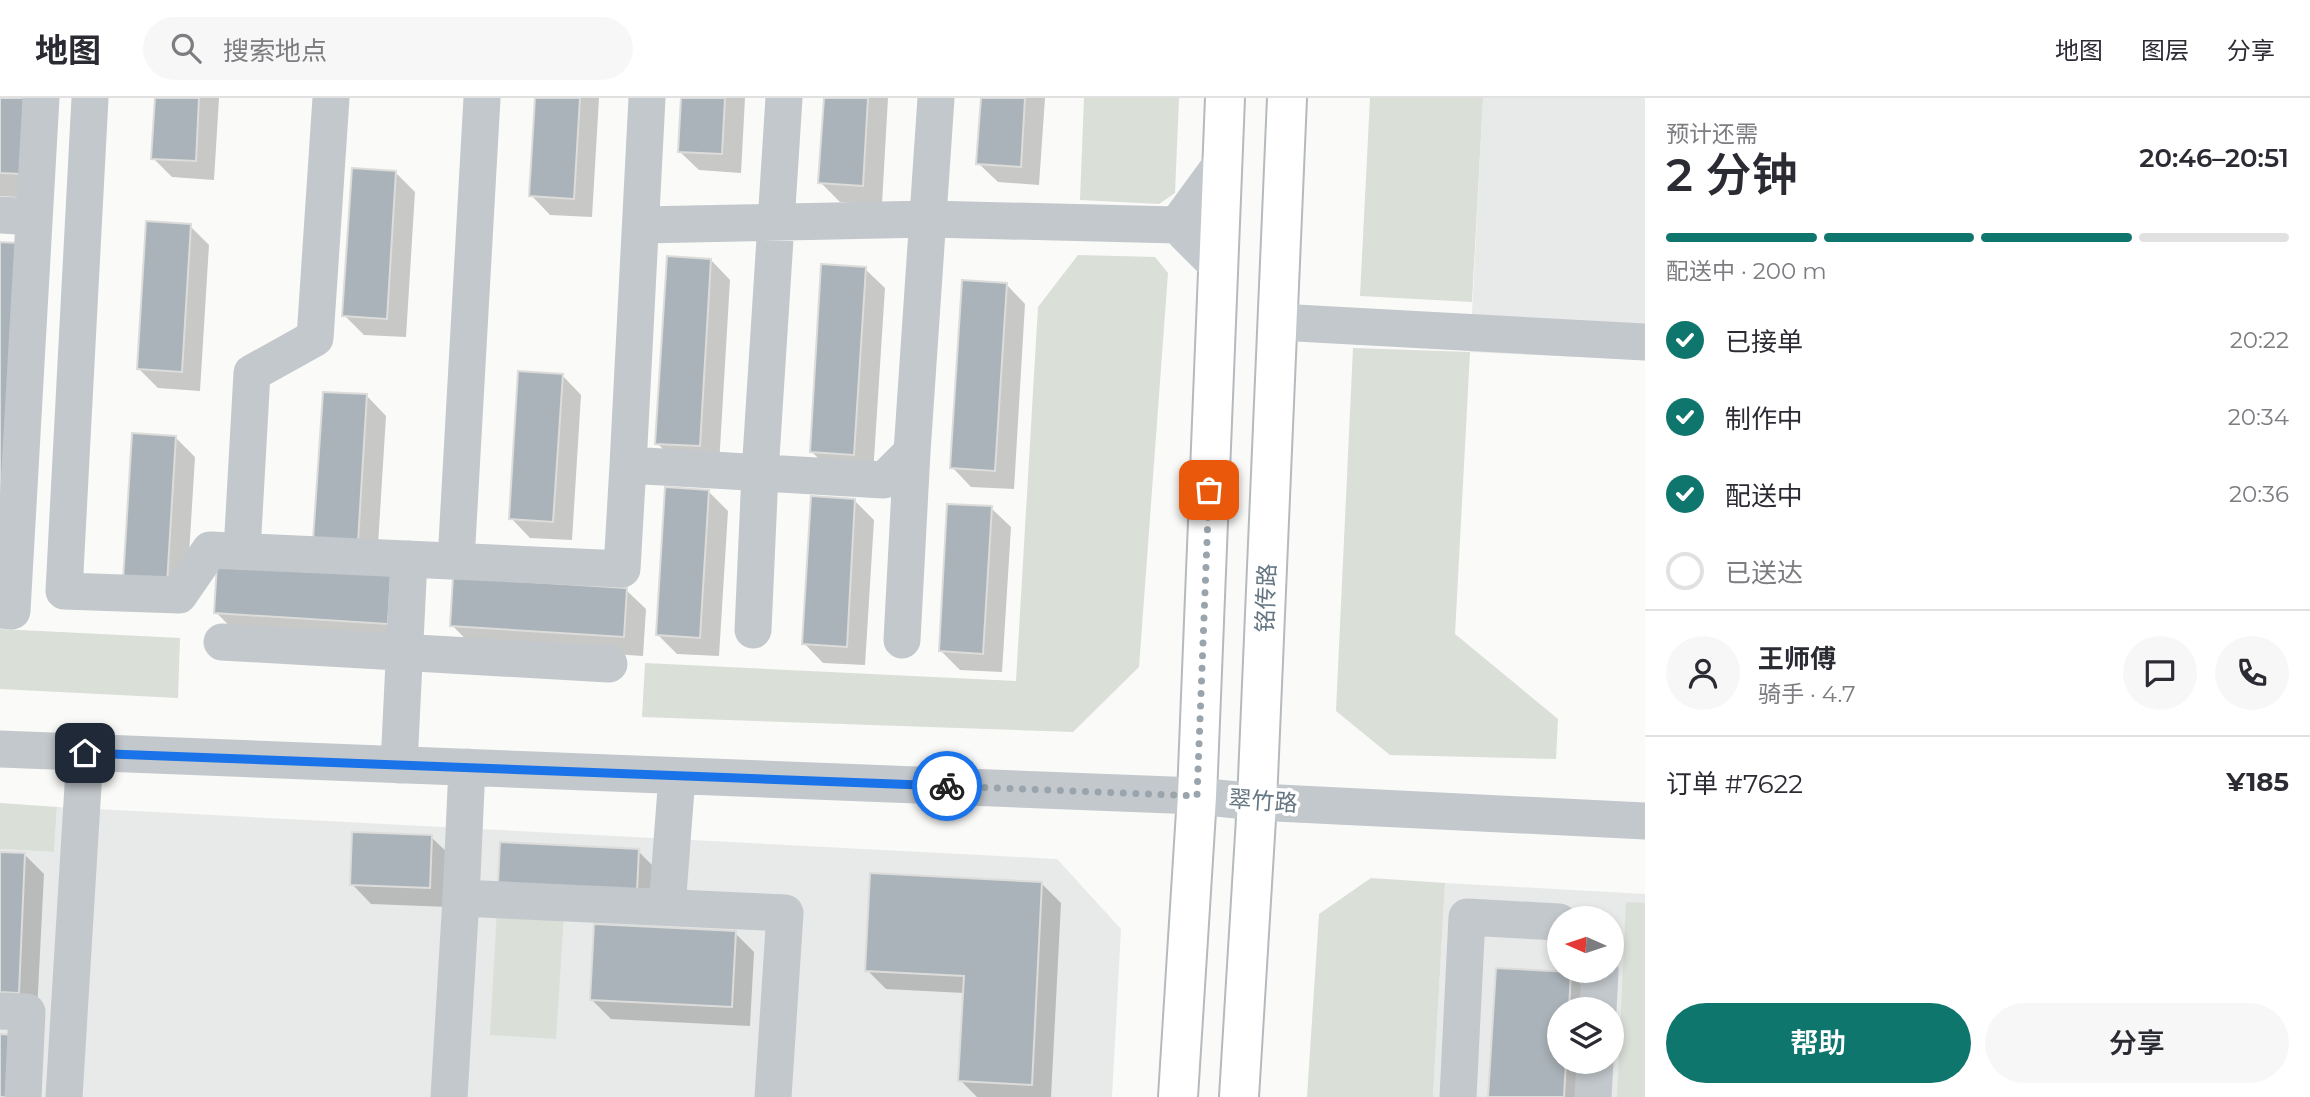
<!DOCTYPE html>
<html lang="zh">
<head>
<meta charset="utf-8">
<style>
  :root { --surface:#fff; --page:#f7f7f7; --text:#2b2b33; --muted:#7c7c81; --line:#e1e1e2; --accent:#0f766e }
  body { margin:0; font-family:Montserrat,"Noto Sans SC",sans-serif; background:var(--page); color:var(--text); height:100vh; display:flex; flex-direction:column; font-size:26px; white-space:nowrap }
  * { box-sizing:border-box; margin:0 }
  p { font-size:23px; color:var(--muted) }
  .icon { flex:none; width:38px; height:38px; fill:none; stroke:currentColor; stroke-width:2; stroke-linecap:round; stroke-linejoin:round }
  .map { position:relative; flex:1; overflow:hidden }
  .panel { display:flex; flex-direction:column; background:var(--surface); width:665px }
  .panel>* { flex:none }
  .needle { width:46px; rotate:273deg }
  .fabs { position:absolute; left:1547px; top:808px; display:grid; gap:14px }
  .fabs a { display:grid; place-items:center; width:77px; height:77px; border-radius:50%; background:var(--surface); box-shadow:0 4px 10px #0003; font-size:35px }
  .pin { position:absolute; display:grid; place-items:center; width:60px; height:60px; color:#fff; margin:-30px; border-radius:14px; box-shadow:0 4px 10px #0006 }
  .courier { position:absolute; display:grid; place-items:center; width:70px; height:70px; margin:-35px; border:5px solid #1a73e8; border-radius:50%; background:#fff; color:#222; box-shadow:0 2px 9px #0007 }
  .overview em { font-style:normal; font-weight:600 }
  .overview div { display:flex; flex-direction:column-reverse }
  .overview { display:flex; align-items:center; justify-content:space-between; height:119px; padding:0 21px }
  h1 { font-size:46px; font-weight:600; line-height:52px }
  .bar { display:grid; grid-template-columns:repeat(4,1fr); gap:10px 7px; align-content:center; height:84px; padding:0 21px }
  .bar i { height:9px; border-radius:5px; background:var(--line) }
  .bar .current { background:var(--accent) }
  .bar p { grid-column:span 4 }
  .line { display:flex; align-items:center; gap:18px; padding:0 21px; border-top:2px solid var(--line) }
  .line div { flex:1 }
  .round { display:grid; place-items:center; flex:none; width:74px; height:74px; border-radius:37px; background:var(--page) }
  ol { padding:0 21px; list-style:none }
  li { display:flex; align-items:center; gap:21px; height:77px }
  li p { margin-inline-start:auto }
  li .icon { padding:7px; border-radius:50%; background:var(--accent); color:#fff; stroke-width:4 }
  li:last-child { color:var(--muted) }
  li i { width:38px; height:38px; border:4px solid var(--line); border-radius:50% }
  .primary-button { display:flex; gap:14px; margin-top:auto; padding:14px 21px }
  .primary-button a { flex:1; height:80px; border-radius:42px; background:var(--accent); color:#fff; font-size:28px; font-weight:600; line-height:80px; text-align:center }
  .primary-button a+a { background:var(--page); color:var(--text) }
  header { display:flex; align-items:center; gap:42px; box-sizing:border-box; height:98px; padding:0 35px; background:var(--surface); border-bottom:2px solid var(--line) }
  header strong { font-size:33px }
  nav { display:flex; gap:38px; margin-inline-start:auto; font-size:24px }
  .search { width:490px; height:63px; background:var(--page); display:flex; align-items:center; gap:18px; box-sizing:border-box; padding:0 24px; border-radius:38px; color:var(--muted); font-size:26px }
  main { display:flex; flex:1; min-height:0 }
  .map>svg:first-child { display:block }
  .built { fill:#e8e9e9; fill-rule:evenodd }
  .green { fill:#dadfd7 }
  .shadow { fill:#0003 }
  .building { fill:#aab3b9; stroke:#dcdcda; stroke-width:2 }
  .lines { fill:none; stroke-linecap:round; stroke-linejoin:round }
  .major-casing { stroke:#b5babe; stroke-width:42 }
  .minor { stroke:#c3c8cc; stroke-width:37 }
  .major { stroke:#fff; stroke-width:38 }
  .done { stroke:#99a4ac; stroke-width:7; stroke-dasharray:0 12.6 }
  .route { stroke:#1a73e8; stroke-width:9 }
  .labels { text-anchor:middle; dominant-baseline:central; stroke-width:7; stroke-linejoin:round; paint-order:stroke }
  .street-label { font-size:23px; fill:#657683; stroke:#fff }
</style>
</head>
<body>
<header>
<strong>地图</strong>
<div class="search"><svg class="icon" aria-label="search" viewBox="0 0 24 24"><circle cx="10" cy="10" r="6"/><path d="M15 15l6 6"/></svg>搜索地点</div>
<nav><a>地图</a><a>图层</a><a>分享</a></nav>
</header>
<main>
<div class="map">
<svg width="1645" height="999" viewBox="0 0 1645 999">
  <rect width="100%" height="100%" fill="#fafaf8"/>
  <path class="built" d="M1483 0H1645V262L1470 254Z
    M57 709 1057 761 1121 831 1112 999H0V751L54 754Z
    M1445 785 1645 796V999H1433ZM1559 821H1612V873H1559ZM1559 912H1612V964H1559Z"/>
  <path class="green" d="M1084 0H1179L1175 95 1159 106 1080 102Z
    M1370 0H1483L1472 204 1360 198Z
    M1078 157 1155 159 1168 175 1139 569 1073 634 642 619 645 565 1016 583 1038 209Z
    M1353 250 1470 254 1455 536 1558 621 1556 661 1390 657 1336 613Z
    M0 531 180 540 178 600 0 591Z
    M0 705 57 709 54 754 0 751Z
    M1371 780 1445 785 1433 999H1307L1319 816Z
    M1626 804 1645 805V999H1617Z
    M497 812 564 816 556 941 490 937Z"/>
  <path class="shadow" d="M0 0 47 101 0 98Z
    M156 0H219L214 82 172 79 153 60Z
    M537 0H599L592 119 550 117 531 97Z
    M683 0H745L741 75 699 72 679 53Z
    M825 0H888L882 106 840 104 820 84Z
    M982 0H1045L1039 87 998 84 978 65Z
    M396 75 415 94 406 239 364 237 344 217Z
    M190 128 209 147 200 293 158 290 139 271Z
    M711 162 730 182 719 367 676 364 657 345Z
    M865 171 885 190 873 376 831 373 811 353Z
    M1006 186 1025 206 1014 391 971 389 952 369Z
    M562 277 581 297 572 442 530 440 511 420Z
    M367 298 386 318 377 463 335 460Z
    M176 340 195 359 186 505 144 502Z
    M708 393 728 413 719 558 677 556 657 536Z
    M855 403 874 422 865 567 823 565 804 545Z
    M991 410 1011 429 1002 574 960 572 940 552Z
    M390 479 406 545 235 534 216 514Z
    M626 492 646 511 643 558 471 547 452 527Z
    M431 739 451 758 449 809 371 806 352 786Z
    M638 753 658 773 656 812 519 804Z
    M0 755 24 756 44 776 37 914 0 912Z
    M1042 786 1061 805 1051 999H977L960 982 964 895 886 891 867 872Z
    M735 835 754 854 750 928 611 921 592 902Z
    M1571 876 1590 895 1589 912H1559V964H1586L1584 999H1490Z"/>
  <path class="building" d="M0 0H26L22 76 0 75Z
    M155 0H199L196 63 151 61Z
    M535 0H580L574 101 529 98Z
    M681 0H725L722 56 678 54Z
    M824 0H868L863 88 818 85Z
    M981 0H1025L1021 69 976 66Z
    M352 70 396 73 387 221 342 218Z
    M146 123 191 126 182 274 137 271Z
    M0 144 18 145 0 490Z
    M667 158 711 161 700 348 655 346Z
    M821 166 866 169 854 357 810 354Z
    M962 182 1007 185 995 373 950 370Z
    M518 273 563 276 553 424 509 421Z
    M323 294 367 296 358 444 313 442Z
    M132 335 176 338 167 486 123 483Z
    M665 389 709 392 700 540 656 537Z
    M811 398 855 401 847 549 802 546Z
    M947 406 992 408 983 556 939 553Z
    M217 466 391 477 388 526 214 515Z
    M453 479 627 490 624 539 450 528Z
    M352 734 432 737 430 790 350 787Z
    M500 744 639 751 637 793 498 786Z
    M0 754 25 755 19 895 0 894Z
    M870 775 1042 784 1032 987 958 983 964 878 865 873Z
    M594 826 736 833 732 909 590 902Z
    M1496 870 1571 874 1569 912H1559V964H1566L1564 999H1488Z
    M0 936 15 937 11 999H0Z"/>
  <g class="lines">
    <g class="major-casing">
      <path id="major" d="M1178 999 1197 698 1225 0
        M1239 999 1257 704 1287 0"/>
    </g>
    <path class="minor" d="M90 0 64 493 179 497 210 452 622 471 628 367 884 382 912 354 936 0
      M0 117 34 119
      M641 127 929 121 1177 127
      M1219 169 1177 127 1223 64
      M1278 224 1645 244
      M628 367 647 0
      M242 453 252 275 315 240 331 0
      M456 463 482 0
      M0 512 12 513 41 0
      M753 532 760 375 784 0
      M902 542 912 354
      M222 544 609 566
      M0 651 1197 698 1257 704 1645 723
      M399 667 409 461
      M461 800 467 669
      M667 809 677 678
      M1598 912 1600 873
      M0 913 27 914 23 999
      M64 999 85 655
      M449 999 461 800 785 815 773 999
      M1458 999 1467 819 1559 824
      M1593 999 1595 964"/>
    <use href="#major" class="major"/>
  </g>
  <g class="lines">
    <path class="done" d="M947 688 1197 698 1209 392"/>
    <path class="route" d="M85 655 947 688"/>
  </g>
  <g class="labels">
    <g class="street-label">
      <text transform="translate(1266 500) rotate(-88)">铭传路</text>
      <text transform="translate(1263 703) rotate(4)">翠竹路</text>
    </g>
  </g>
</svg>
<div class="fabs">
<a><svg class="needle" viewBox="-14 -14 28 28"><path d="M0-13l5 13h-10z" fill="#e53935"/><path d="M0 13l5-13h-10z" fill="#7c7c81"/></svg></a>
<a><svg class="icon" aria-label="layers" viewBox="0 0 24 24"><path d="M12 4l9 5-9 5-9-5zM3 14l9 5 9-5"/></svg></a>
</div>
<div class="pin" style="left:1209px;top:392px;background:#ea580c"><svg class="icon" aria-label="bag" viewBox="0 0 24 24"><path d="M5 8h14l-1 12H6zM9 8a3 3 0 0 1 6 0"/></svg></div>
<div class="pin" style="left:85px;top:655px;background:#1f2937"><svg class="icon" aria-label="home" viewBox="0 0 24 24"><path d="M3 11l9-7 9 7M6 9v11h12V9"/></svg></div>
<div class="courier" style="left:947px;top:688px"><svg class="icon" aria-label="bike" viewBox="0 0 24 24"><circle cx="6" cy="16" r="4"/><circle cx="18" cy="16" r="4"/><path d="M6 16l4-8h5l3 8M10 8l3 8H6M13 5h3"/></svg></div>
</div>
<section class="panel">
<div class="overview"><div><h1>2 分钟</h1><p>预计还需</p></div><em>20:46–20:51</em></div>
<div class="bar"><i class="current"></i><i class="current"></i><i class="current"></i><i></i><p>配送中 · 200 m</p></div>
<ol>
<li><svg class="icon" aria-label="check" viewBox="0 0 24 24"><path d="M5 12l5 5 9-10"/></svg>已接单<p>20:22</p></li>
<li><svg class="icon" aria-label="check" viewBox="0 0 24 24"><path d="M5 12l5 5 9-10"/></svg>制作中<p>20:34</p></li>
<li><svg class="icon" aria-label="check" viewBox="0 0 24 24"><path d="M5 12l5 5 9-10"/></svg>配送中<p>20:36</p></li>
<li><i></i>已送达</li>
</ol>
<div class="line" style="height:126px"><a class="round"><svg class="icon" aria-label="person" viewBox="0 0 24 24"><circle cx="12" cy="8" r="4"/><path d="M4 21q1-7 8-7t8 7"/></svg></a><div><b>王师傅</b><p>骑手 · 4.7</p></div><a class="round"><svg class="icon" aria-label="chat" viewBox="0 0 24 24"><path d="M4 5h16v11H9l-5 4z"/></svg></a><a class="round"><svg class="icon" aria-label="phone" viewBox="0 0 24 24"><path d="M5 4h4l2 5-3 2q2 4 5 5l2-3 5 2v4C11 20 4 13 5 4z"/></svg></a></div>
<div class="line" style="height:91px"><div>订单 #7622</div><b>¥185</b></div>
<div class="primary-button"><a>帮助</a><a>分享</a></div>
</section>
</main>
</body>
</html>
